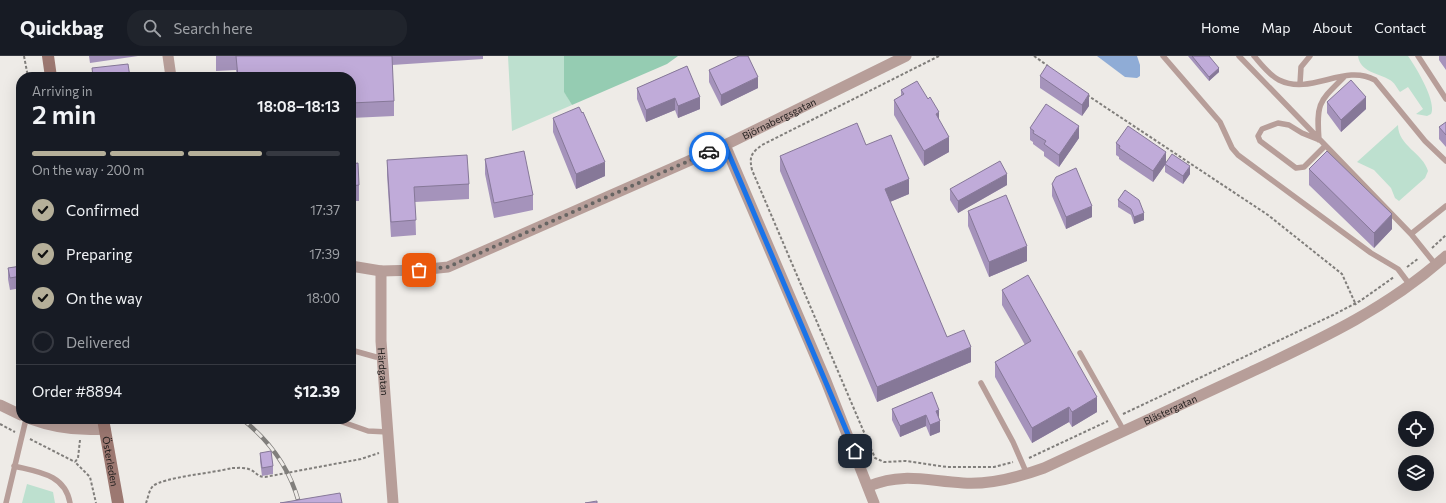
<!DOCTYPE html>
<html lang="en">
<head>
<meta charset="utf-8">
<style>
  :root { --surface:#171b24; --page:#20242c; --text:#f1f3f6; --muted:#9ea1a6; --line:#363941; --accent:#b5af99 }
  body { margin:0; font-family:Commissioner,sans-serif; background:var(--page); color:var(--text); height:100vh; display:flex; flex-direction:column; font-size:15px; white-space:nowrap }
  * { box-sizing:border-box; margin:0 }
  p { font-size:13px; color:var(--muted) }
  .icon { flex:none; width:22px; height:22px; fill:none; stroke:currentColor; stroke-width:2; stroke-linecap:round; stroke-linejoin:round }
  .map { position:relative; flex:1; overflow:hidden }
  .panel { position:absolute; left:16px; top:16px; width:340px; height:352px; display:flex; flex-direction:column; background:var(--surface); border-radius:16px; box-shadow:0 4px 16px #0002 }
  .panel>* { flex:none }
  .controls { position:absolute; left:1398px; top:355px; display:grid; gap:8px }
  .controls a { display:grid; place-items:center; width:36px; height:36px; border-radius:50%; background:var(--surface); box-shadow:0 4px 16px #0002; font-size:20px }
  .pin { position:absolute; display:grid; place-items:center; width:34px; height:34px; color:#fff; margin:-17px; border-radius:8px; box-shadow:0 2px 6px #0006 }
  .courier { position:absolute; display:grid; place-items:center; width:40px; height:40px; margin:-20px; border:3px solid #1a73e8; border-radius:50%; background:#fff; color:#222; box-shadow:0 1px 5px #0007 }
  .headline em { font-style:normal; font-weight:600 }
  .headline div { display:flex; flex-direction:column-reverse }
  .headline { display:flex; align-items:center; justify-content:space-between; height:68px; padding:0 16px }
  h1 { font-size:26px; font-weight:600; line-height:30px }
  .bar { display:grid; grid-template-columns:repeat(4,1fr); gap:6px 4px; align-content:center; height:48px; padding:0 16px }
  .bar i { height:5px; border-radius:3px; background:var(--line) }
  .bar .current { background:var(--accent) }
  .bar p { grid-column:span 4 }
  .line { display:flex; align-items:center; gap:10px; padding:0 16px; border-top:1px solid var(--line) }
  .line div { flex:1 }
  ol { padding:0 16px; list-style:none }
  li { display:flex; align-items:center; gap:12px; height:44px }
  li p { margin-inline-start:auto }
  li .icon { padding:4px; border-radius:50%; background:var(--accent); color:#111; stroke-width:4 }
  li:last-child { color:var(--muted) }
  li i { width:22px; height:22px; border:2px solid var(--line); border-radius:50% }
  header { display:flex; align-items:center; gap:24px; box-sizing:border-box; height:56px; padding:0 20px; background:var(--surface); border-bottom:1px solid var(--line) }
  header strong { font-size:19px }
  nav { display:flex; gap:22px; margin-inline-start:auto; font-size:14px }
  .search { width:280px; height:36px; background:var(--page); display:flex; align-items:center; gap:10px; box-sizing:border-box; padding:0 14px; border-radius:16px; color:var(--muted); font-size:15px }
  .map>svg:first-child { display:block }
  .green { fill:#bde0cf }
  .forest { fill:#95ccb2 }
  .water { fill:#8facd6 }
  .lines { fill:none; stroke-linecap:round; stroke-linejoin:round }
  .path { stroke:#807e7b; stroke-width:2; stroke-dasharray:3 2; stroke-linecap:butt }
  .service { stroke:#b79e99; stroke-width:5.5 }
  .minor { stroke:#b79e99; stroke-width:11 }
  .secondary { stroke:#9c7871; stroke-width:12 }
  .rail-casing { stroke:#817f7c; stroke-width:4.5 }
  .rail { stroke:#eeebe7; stroke-width:3; stroke-dasharray:9; stroke-linecap:butt }
  .wall { fill:#a593bb }
  .shaded-wall { fill:#867898 }
  .building { fill:#c0abd9; stroke:#867898 }
  .done { stroke:#676563; stroke-width:4; stroke-dasharray:0 7.2 }
  .route { stroke:#1a73e8; stroke-width:5 }
  .labels { text-anchor:middle; dominant-baseline:central; stroke-width:3.5; stroke-linejoin:round; paint-order:stroke }
  .street-label { font-size:10px; fill:#1f1d1c; stroke:#eeebe7 }
</style>
</head>
<body>
<header>
<strong>Quickbag</strong>
<div class="search"><svg class="icon" aria-label="search" viewBox="0 0 24 24"><circle cx="10" cy="10" r="6"/><path d="M15 15l6 6"/></svg>Search here</div>
<nav><a>Home</a><a>Map</a><a>About</a><a>Contact</a></nav>
</header>
<div class="map">
<svg width="1446" height="447" viewBox="0 0 1446 447">
  <rect width="100%" height="100%" fill="#eeebe7"/>
  <path class="green" d="M508 0H564V35L572 49 512 75Z
    M1358 0H1408C1416 11 1437 46 1431 58L1427 60 1416 58 1423 53 1408 31 1400 36C1397 32 1394 26 1390 24 1378 17 1360 16 1358 0Z
    M1398 69C1398 90 1423 97 1428 115L1425 122 1399 145 1395 142 1391 132 1374 114 1357 106Z
    M27 428 53 436 55 447H22Z"/>
  <path class="forest" d="M564 0H678L667 8 572 49 564 36Z"/>
  <path class="water" d="M1097 0H1137L1140 9V20L1137 22 1125 21Z"/>
  <g class="lines">
    <path class="path" d="M24 0 28 21
      M939 0 762 89C751 97 749 101 752 114L875 402 884 406 906 405 947 411H994L1013 406
      M1034 0 1048 10
      M1087 39 1268 159 1342 218 1356 249
      M1432 192 1446 179
      M1407 211 1419 202
      M1123 358 1333 259 1360 245 1394 221
      M0 368 15 376
      M30 383 75 406
      M80 384 78 402 75 406 90 421 96 447
      M1029 402 1108 365
      M146 447C148 442 149 434 153 430 164 421 214 417 232 412 238 412 245 411 251 414 257 417 258 421 265 421L361 403 379 397"/>
    <path class="service" d="M1163 0 1220 66 1232 92 1238 99 1371 197 1398 213 1410 229
      M1239 0 1411 178 1436 209
      M1254 0C1261 8 1269 19 1279 24 1311 40 1344 7 1375 24L1425 85 1446 105
      M1418 0 1446 43
      M1300 28 1301 11 1310 0
      M1317 83 1302 77 1289 69 1278 67 1262 73 1258 80 1260 85 1296 112 1304 111 1325 90
      M1319 84C1316 46 1319 46 1345 20
      M1411 178 1446 150
      M351 294 376 301 382 300
      M1080 297 1124 375
      M981 327 1013 386 1027 418
      M334 363 368 375 388 376
      M14 410C38 416 65 418 70 447
      M6 447 26 363"/>
    <g class="minor">
      <path d="M168 0 171 21"/>
      <path d="M725 89 826 325 874 447"/>
      <path id="s1" d="M351 210 381 215V285L393 447"/>
      <path id="s2" d="M381 215 419 214 448 211 725 89 906 0"/>
      <path d="M0 349 21 359"/>
      <path d="M31 363C55 372 79 375 105 373"/>
      <path id="s3" d="M869 430C904 416 927 425 963 427 990 429 1019 421 1044 412 1113 380 1182 348 1251 316 1321 283 1388 252 1446 200"/>
    </g>
    <g class="secondary">
      <path d="M48 0 51 21"/>
      <path id="s4" d="M103 363 118 447"/>
    </g>
    <g class="rail-casing">
      <path id="rail" d="M242 363C270 385 290 413 299 447"/>
    </g>
    <use href="#rail" class="rail"/>
  </g>
  <path class="wall" d="M89 0H138L90 7Z
    M216 0H483V3L392 9 394 45V60L351 62V21H237L236 14 216 15Z
    M1188 0H1209L1219 16 1209 25Z
    M1439 0H1446V14L1439 4Z
    M687 10 700 53 678 62 675 54 646 66 637 43V32Z
    M709 14 758 32 721 50 709 26Z
    M1040 20 1089 50 1082 60 1040 32Z
    M901 34 939 63 949 96 924 110 894 59V44L901 40Z
    M1327 46 1366 53 1341 76 1327 57Z
    M553 62 605 120 576 133 553 76Z
    M1446 66V91L1439 83V71Z
    M1030 72 1079 82 1059 111 1044 100V96L1033 88V86L1030 84Z
    M1116 87 1166 107 1190 118 1183 128 1165 116V109L1153 126 1119 103V101L1116 99Z
    M866 89 909 138 890 146 947 281 971 306 877 346 780 115V100Z
    M485 103 533 139V154L494 162 485 118Z
    M387 104 469 128V143L415 146 416 179 391 181 387 119Z
    M351 108 359 129V145H351Z
    M1309 113 1392 173 1374 192 1309 129Z
    M1052 128 1092 161 1066 173 1052 140Z
    M1007 129 958 157 950 144V133Z
    M1125 134 1144 164 1134 168 1131 159 1118 151V144Z
    M968 155 1027 205 989 221 968 170Z
    M21 210V232L10 234 8 223V212Z
    M1002 234 1097 356 1072 371 1069 366 1032 387 995 321V306L1025 289 1002 249Z
    M932 336 939 363 940 376 930 380 926 370 900 381 892 364V353Z
    M260 397 273 410V418L262 420 260 405Z"/>
  <path class="shaded-wall" d="M1219 12V16L1209 25V21Z
    M758 21V32L721 50V39Z
    M1089 38V50L1082 60V49Z
    M700 41V53L678 62V50Z
    M1366 41V53L1341 76V64Z
    M675 42V54L646 66V54Z
    M939 56V71L936 58Z
    M1079 70V82L1059 111V99Z
    M949 81V96L924 110V95Z
    M1166 96V108H1165V109L1153 126V115Z
    M605 106V120L576 133V118Z
    M1190 110V118L1183 128V120Z
    M1007 118V129L958 157V145Z
    M909 123V138L885 148V133Z
    M1092 150V161L1066 173V161Z
    M1144 157V164L1134 168V161Z
    M1392 158V173L1374 192V177Z
    M1027 190V205L989 221V206Z
    M353 217V228L351 239V227Z
    M355 289V304L351 330V315Z
    M971 291V306L877 346V331Z
    M1097 341V356L1072 371V356Z
    M1069 351V366L1032 387V372Z
    M939 354V364L936 355Z
    M926 359V370L900 381V370Z
    M940 365V376L930 380V369Z"/>
  <path class="building" d="M236 0H392L394 45 351 47V21H238Z
    M739 0H748L758 21 721 39 709 14Z
    M1192 0H1209L1219 12 1209 21Z
    M128 8 130 21H93L92 12Z
    M1047 9 1089 38 1082 49 1040 20Z
    M687 10 700 41 678 50 675 42 646 54 637 32Z
    M1351 24 1366 41 1341 64 1327 46Z
    M917 25 928 43 930 41 939 56 936 58 949 81 924 95 894 44 904 38 901 34Z
    M1046 48 1079 70 1059 99 1044 88 1046 85 1033 77 1034 75 1030 72Z
    M579 51 582 57 583 56 605 106 576 118 553 62Z
    M1446 66V79L1439 71Z
    M857 67 866 89 891 79 909 123 885 133 947 281 964 274 971 291 877 331 780 100Z
    M1128 70 1166 96 1153 115 1119 92 1120 90 1116 87Z
    M524 95 533 139 494 147 485 103Z
    M1327 95 1392 158 1374 177 1309 113Z
    M1172 98 1190 110 1183 120 1165 108Z
    M467 99 469 128 414 131 416 164 391 166 387 104Z
    M1000 105 1007 118 958 145 950 133Z
    M358 107 359 129 351 130V108Z
    M1076 112 1092 150 1066 161 1052 128 1056 121Z
    M1125 134 1139 144 1144 157 1134 161 1131 153 1118 144Z
    M1006 139 1027 190 989 206 968 155Z
    M21 210V220L10 222 8 212Z
    M351 216 353 217 351 227Z
    M1028 219 1097 341 1072 356 1069 351 1032 372 995 306 1031 285 1002 234Z
    M351 288 355 289 351 315Z
    M932 336 939 354 936 355 940 365 930 369 926 359 900 370 892 353Z
    M271 395 273 410 262 412 260 397Z
    M340 437 342 447H280Z
    M597 445V447H585Z"/>
  <g class="lines">
    <path class="done" d="M419 214 448 211 709 96"/>
    <path class="route" d="M709 96 725 89 855 395"/>
  </g>
  <g class="labels">
    <g class="street-label">
      <text stroke="none"><textPath href="#s2" startOffset="430">Björnabergsgatan</textPath></text>
      <text stroke="none"><textPath href="#s1" startOffset="131">Härdgatan</textPath></text>
      <text stroke="none"><textPath href="#s3" startOffset="317">Blästergatan</textPath></text>
      <text stroke="none"><textPath href="#s4" startOffset="43">Österleden</textPath></text>
    </g>
  </g>
</svg>
<div class="controls">
<a><svg class="icon" aria-label="locate" viewBox="0 0 24 24"><circle cx="12" cy="12" r="6"/><path d="M12 2v4M12 18v4M2 12h4M18 12h4"/></svg></a>
<a><svg class="icon" aria-label="layers" viewBox="0 0 24 24"><path d="M12 4l9 5-9 5-9-5zM3 14l9 5 9-5"/></svg></a>
</div>
<div class="pin" style="left:419px;top:214px;background:#ea580c"><svg class="icon" aria-label="bag" viewBox="0 0 24 24"><path d="M5 8h14l-1 12H6zM9 8a3 3 0 0 1 6 0"/></svg></div>
<div class="pin" style="left:855px;top:395px;background:#1f2937"><svg class="icon" aria-label="home" viewBox="0 0 24 24"><path d="M3 11l9-7 9 7M6 9v11h12V9"/></svg></div>
<div class="courier" style="left:709px;top:96px"><svg class="icon" aria-label="car" viewBox="0 0 24 24"><path d="M5 17H2v-5l4-1 3-4h7l3 4 3 1v5h-3M9 17h6M6 11h13"/><circle cx="7" cy="17" r="2"/><circle cx="17" cy="17" r="2"/></svg></div>
<section class="panel">
<div class="headline"><div><h1>2 min</h1><p>Arriving in</p></div><em>18:08–18:13</em></div>
<div class="bar"><i class="current"></i><i class="current"></i><i class="current"></i><i></i><p>On the way · 200 m</p></div>
<ol>
<li><svg class="icon" aria-label="check" viewBox="0 0 24 24"><path d="M5 12l5 5 9-10"/></svg>Confirmed<p>17:37</p></li>
<li><svg class="icon" aria-label="check" viewBox="0 0 24 24"><path d="M5 12l5 5 9-10"/></svg>Preparing<p>17:39</p></li>
<li><svg class="icon" aria-label="check" viewBox="0 0 24 24"><path d="M5 12l5 5 9-10"/></svg>On the way<p>18:00</p></li>
<li><i></i>Delivered</li>
</ol>
<div class="line" style="height:52px"><div>Order #8894</div><b>$12.39</b></div>
</section>
</div>
</body>
</html>
